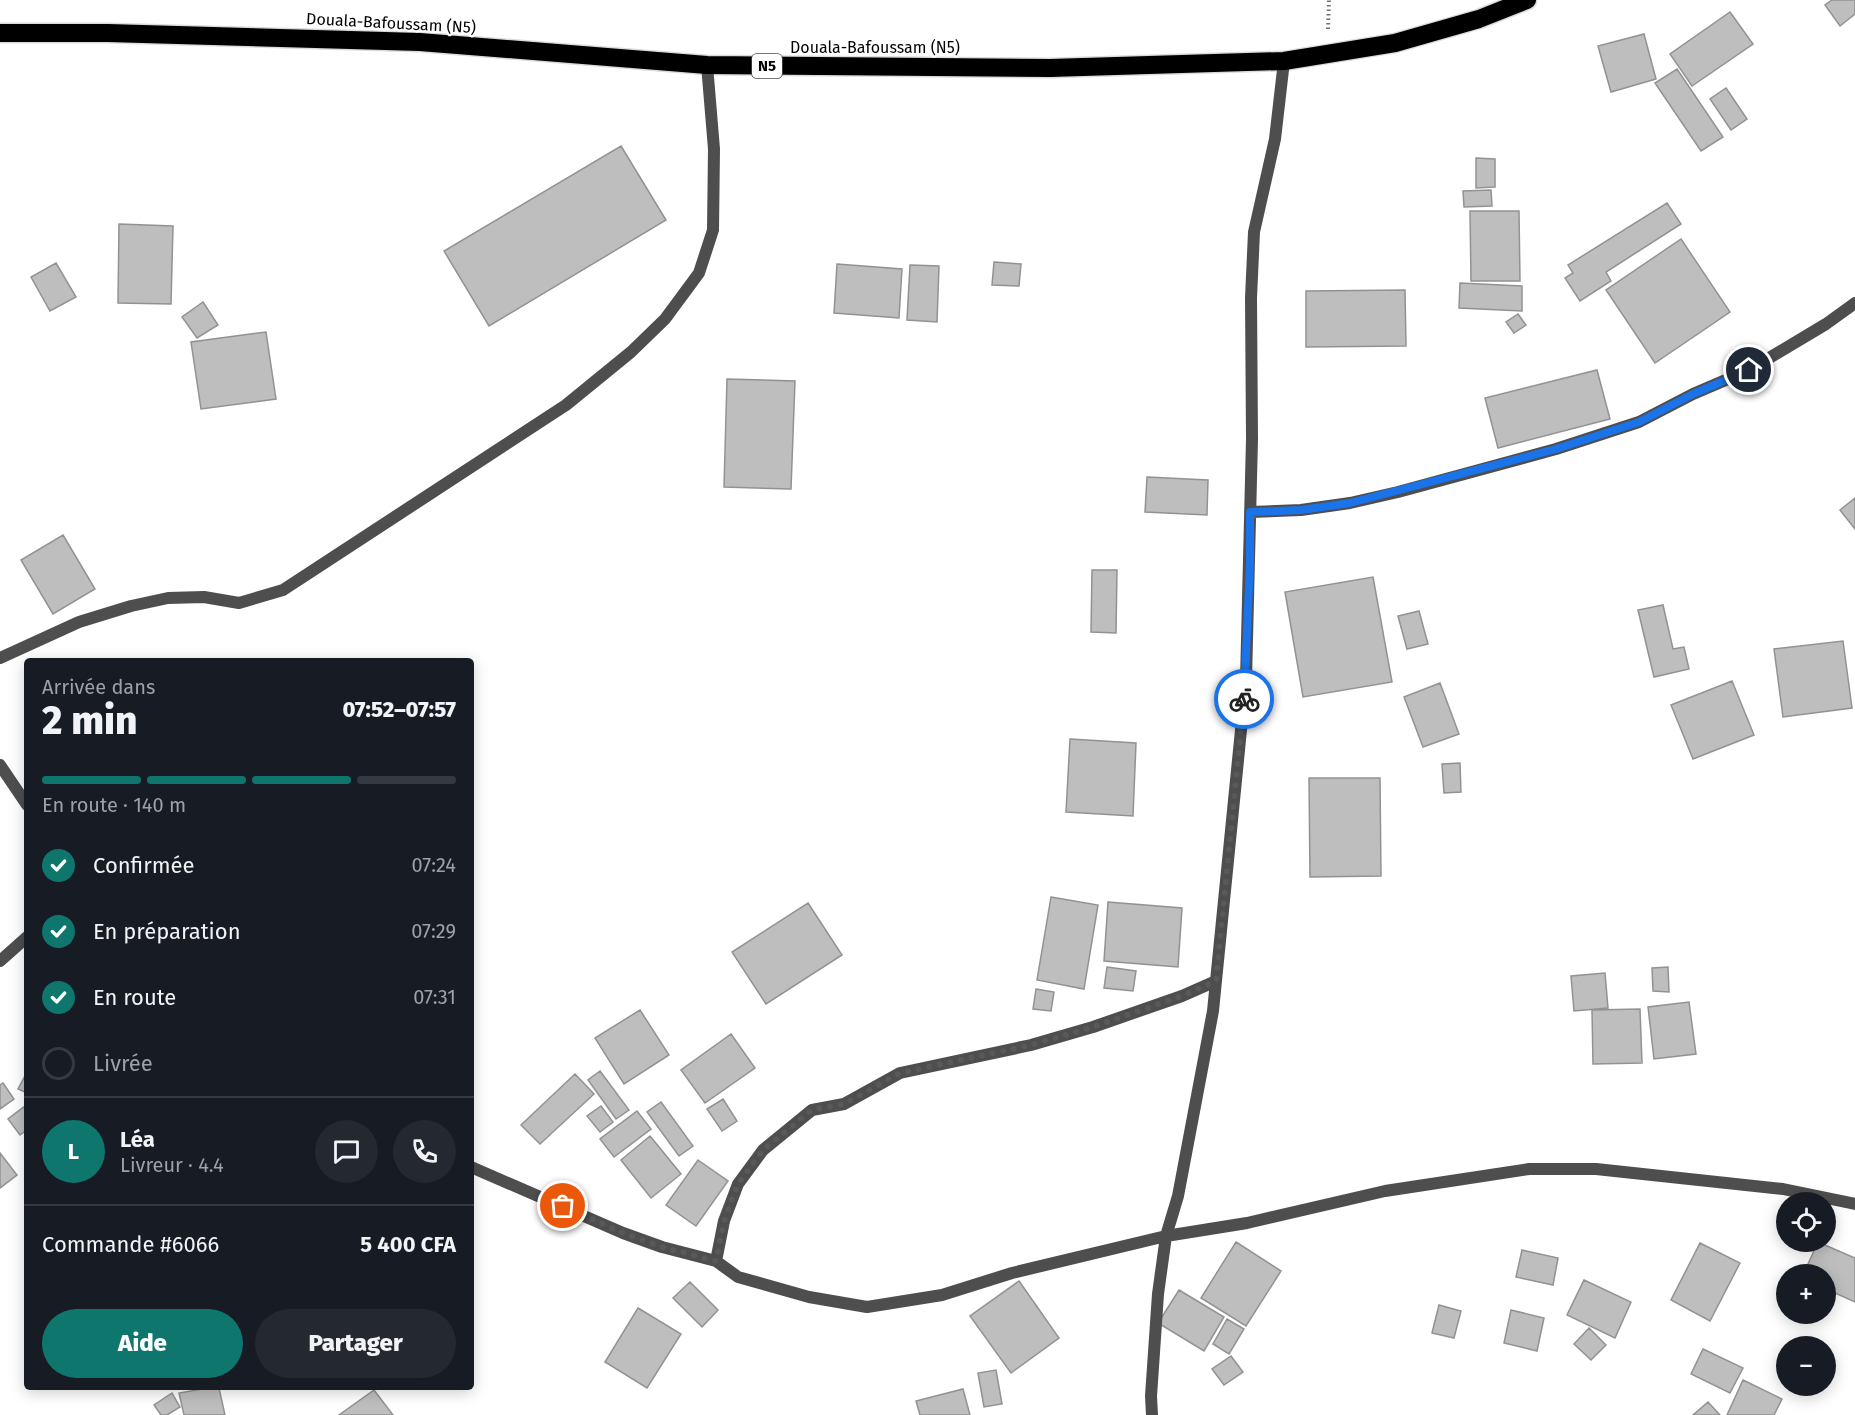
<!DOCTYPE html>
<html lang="fr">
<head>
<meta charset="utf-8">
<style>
  :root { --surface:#171b24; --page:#242831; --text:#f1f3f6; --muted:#9ea1a6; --line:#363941; --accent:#0f766e }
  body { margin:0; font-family:"Fira Sans",sans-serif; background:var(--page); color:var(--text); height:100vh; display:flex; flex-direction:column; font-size:22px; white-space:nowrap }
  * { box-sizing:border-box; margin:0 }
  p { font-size:20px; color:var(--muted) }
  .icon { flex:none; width:33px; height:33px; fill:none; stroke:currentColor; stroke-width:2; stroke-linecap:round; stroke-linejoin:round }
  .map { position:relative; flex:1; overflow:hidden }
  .drawer { position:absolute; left:24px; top:658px; width:450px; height:732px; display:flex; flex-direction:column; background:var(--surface); border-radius:6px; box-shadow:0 3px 15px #0003 }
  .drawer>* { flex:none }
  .controls { position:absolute; left:1776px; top:1192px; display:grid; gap:12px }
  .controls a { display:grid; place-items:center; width:60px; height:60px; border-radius:50%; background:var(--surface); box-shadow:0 3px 15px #0003; font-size:30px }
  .pin { position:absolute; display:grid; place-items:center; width:51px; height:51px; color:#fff; margin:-26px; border:3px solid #fff; border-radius:50%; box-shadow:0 2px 6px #0007 }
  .courier { position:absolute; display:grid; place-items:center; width:60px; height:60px; margin:-30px; border:4px solid #1a73e8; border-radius:50%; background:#fff; color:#222; box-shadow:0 2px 8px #0007 }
  .head em { font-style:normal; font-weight:800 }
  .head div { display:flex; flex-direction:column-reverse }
  .head { display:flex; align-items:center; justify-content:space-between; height:102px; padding:0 18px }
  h1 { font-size:39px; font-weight:800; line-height:45px }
  .bar { display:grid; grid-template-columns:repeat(4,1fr); gap:9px 6px; align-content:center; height:72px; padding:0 18px }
  .bar i { height:8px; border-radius:4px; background:var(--line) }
  .bar .on { background:var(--accent) }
  .bar p { grid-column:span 4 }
  .line { display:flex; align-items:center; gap:15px; padding:0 18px; border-top:2px solid var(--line) }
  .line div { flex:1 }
  .round { display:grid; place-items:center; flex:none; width:63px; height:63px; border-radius:32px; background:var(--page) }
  ol { padding:0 18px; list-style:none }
  li { display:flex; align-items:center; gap:18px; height:66px }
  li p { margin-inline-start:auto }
  li .icon { padding:6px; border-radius:50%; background:var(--accent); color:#fff; stroke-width:4 }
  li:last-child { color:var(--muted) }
  li i { width:33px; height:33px; border:3px solid var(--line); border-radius:50% }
  .action { display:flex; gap:12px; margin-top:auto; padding:12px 18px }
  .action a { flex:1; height:69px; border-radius:36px; background:var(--accent); color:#fff; font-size:24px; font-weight:800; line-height:69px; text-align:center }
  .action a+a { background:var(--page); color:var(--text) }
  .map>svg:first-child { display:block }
  .building { fill:#bebebe; stroke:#929292; stroke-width:1.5 }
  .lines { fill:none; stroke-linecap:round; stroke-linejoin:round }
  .highway-casing { stroke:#dbdbdb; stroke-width:21 }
  .path { stroke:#707070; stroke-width:4; stroke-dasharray:1.5 3; stroke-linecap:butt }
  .street { stroke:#4e4e4e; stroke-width:12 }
  .highway { stroke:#000; stroke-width:18 }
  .done { stroke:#595959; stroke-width:6; stroke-dasharray:0 10.8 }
  .route { stroke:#1a73e8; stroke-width:8 }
  .labels { text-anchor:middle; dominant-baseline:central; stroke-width:4.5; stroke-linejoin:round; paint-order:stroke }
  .shield { fill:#fff; stroke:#4c4c4c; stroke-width:1.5 }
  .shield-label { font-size:15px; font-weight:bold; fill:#000 }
  .street-label { font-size:16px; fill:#000; stroke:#fff }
</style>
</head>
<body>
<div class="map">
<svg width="1855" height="1415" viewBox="0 0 1855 1415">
  <rect width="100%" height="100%" fill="#fff"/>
  <path class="building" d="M1832 0H1855V14L1840 26 1825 5Z
    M1730 12 1753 44 1692 86 1670 54Z
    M1644 34 1656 79 1611 92 1598 46Z
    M1677 69 1723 137 1701 151 1655 83Z
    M1726 88 1747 119 1731 130 1710 99Z
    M621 146 666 220 489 326 444 251Z
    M1476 158 1495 159V187L1476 188Z
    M1491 190 1492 206 1464 207 1463 191Z
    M1667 203 1681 224 1606 272 1611 281 1580 301 1565 278 1573 273 1568 265Z
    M1470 211H1519L1520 281H1471Z
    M119 224 173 226 171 304 118 303Z
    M1681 239 1730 312 1655 363 1606 290Z
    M994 262 1021 264 1019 286 992 285Z
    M56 263 76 297 50 311 31 277Z
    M837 264 902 269 899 318 834 313Z
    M910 265 939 266 937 322 907 320Z
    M1460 283 1522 286V311L1459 308Z
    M1405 290 1406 346 1306 347V291Z
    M203 302 218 325 197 338 182 317Z
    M1518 314 1526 325 1514 333 1506 322Z
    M266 332 276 399 201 409 191 342Z
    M1597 370 1610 419 1498 448 1485 398Z
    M727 379 795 381 791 489 724 487Z
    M1147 477 1208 480 1207 515 1145 512Z
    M1855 498V529L1840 510Z
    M63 535 95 589 53 614 21 560Z
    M1092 570H1117L1116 633 1091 632Z
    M1373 577 1392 682 1303 697 1285 592Z
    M1663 605 1673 649 1684 647 1689 669 1654 677 1638 610Z
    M1419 611 1428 644 1407 649 1398 616Z
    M1843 641 1852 708 1783 717 1774 649Z
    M1732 681 1754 735 1693 759 1671 705Z
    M1440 683 1459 734 1423 747 1404 697Z
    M1070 739 1136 743 1133 816 1066 812Z
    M1460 763 1461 792 1444 793 1442 764Z
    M1309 778H1380L1381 876 1310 877Z
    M1051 897 1098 905 1084 989 1037 980Z
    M1108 902 1182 908 1178 967 1104 961Z
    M808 903 842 955 766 1004 732 952Z
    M1107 967 1136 971 1133 991 1104 988Z
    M1668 967 1669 992 1653 991 1652 968Z
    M1605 973 1608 1008 1574 1011 1571 976Z
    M1036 989 1054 992 1051 1011 1033 1009Z
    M1689 1002 1696 1054 1654 1059 1648 1007Z
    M1640 1009 1642 1063 1593 1064 1592 1010Z
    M640 1010 669 1055 624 1084 595 1038Z
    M731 1034 755 1068 705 1103 681 1070Z
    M600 1071 629 1110 616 1119 588 1080Z
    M27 1072V1093L18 1089Z
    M575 1074 594 1094 540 1144 521 1125Z
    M3 1083 14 1099 0 1109V1085Z
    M723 1099 737 1121 722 1131 707 1109Z
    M661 1102 693 1146 679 1156 647 1112Z
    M25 1106 27 1130 20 1135 8 1119Z
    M601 1106 613 1122 600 1132 587 1116Z
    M637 1111 651 1129 614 1157 600 1139Z
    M650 1136 681 1174 651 1198 621 1160Z
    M0 1153 17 1175 0 1188Z
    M698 1160 728 1181 696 1226 666 1205Z
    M1236 1242 1281 1271 1246 1326 1201 1298Z
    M1818 1242 1855 1258V1302L1826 1289V1275H1803Z
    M1700 1243 1740 1263 1710 1321 1671 1300Z
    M1522 1250 1558 1258 1553 1285 1516 1277Z
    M1584 1280 1631 1302 1615 1338 1567 1315Z
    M1019 1281 1059 1338 1011 1373 970 1316Z
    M690 1282 718 1310 702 1327 673 1298Z
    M1179 1290 1224 1317 1204 1351 1158 1323Z
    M1439 1305 1461 1311 1454 1338 1432 1333Z
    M638 1308 681 1334 647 1388 605 1362Z
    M1511 1310 1544 1318 1537 1351 1504 1343Z
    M1227 1319 1244 1329 1229 1354 1213 1344Z
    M1589 1328 1606 1345 1591 1360 1574 1344Z
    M1703 1349 1743 1368 1730 1393 1691 1374Z
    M1231 1356 1243 1372 1224 1385 1212 1369Z
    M996 1370 1002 1404 984 1407 978 1373Z
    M1743 1380 1782 1399 1774 1415H1727Z
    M208 1388H219L225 1415H184L179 1393Z
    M963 1389 970 1415H920L916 1401Z
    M374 1390 393 1415H339Z
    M172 1393 180 1407 167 1415H161L154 1405Z
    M1708 1402 1720 1415H1693Z"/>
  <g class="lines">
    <g class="highway-casing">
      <path id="highway" d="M0 33H108L420 42 707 65 1050 68 1284 61 1395 43 1479 19 1527 0"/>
    </g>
    <path class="path" d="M1328 29 1329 0"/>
    <path class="street" d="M1250 512 1301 510 1350 503 1398 492 1556 449 1639 422 1693 394 1749 370 1826 324 1855 303
      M0 658 79 622 131 606 168 598 204 597 239 603 283 590 566 405 631 352 665 319 699 273 713 230 714 149 707 65
      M0 765 27 805
      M0 961 27 937
      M471 1167 623 1233 662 1247 716 1261 738 1277 809 1297 867 1307 942 1295 1012 1273 1166 1236 1247 1223 1385 1191 1529 1169H1596L1783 1189 1855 1204
      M716 1261 724 1221 738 1184 763 1150 812 1110 844 1104 900 1073 1031 1045 1093 1027 1182 996 1216 981
      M1152 1415 1151 1396 1158 1294 1166 1236 1178 1196 1213 1011 1246 680 1252 439 1251 298 1254 232 1275 139 1284 61"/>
    <use href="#highway" class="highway"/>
  </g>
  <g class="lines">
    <path class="done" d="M563 1206 623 1233 662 1247 716 1261 724 1221 738 1184 763 1150 812 1110 844 1104 900 1073 1031 1045 1093 1027 1182 996 1216 981 1244 699"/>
    <path class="route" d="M1244 699 1250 561V512L1301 510 1350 503 1556 449 1639 422 1693 394 1749 370"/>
  </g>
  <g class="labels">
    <rect class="shield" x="752" y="54" width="30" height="24" rx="4.5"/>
    <g class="shield-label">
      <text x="767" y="66">N5</text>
    </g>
    <g class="street-label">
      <text transform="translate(391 23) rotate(3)">Douala-Bafoussam (N5)</text>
      <text x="875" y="47">Douala-Bafoussam (N5)</text>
    </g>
  </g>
</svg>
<div class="controls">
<a><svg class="icon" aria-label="locate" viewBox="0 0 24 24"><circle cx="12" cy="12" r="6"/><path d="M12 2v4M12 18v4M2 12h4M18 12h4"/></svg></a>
<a>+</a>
<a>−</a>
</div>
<div class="pin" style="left:563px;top:1206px;background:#ea580c"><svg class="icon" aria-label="bag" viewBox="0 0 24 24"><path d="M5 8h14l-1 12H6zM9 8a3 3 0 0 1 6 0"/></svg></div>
<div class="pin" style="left:1749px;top:370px;background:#1f2937"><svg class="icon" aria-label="home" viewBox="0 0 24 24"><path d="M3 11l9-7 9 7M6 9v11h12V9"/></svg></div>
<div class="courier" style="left:1244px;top:699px"><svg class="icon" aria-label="bike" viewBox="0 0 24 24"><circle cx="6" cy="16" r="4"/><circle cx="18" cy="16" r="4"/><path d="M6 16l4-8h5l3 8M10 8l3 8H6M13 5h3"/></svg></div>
<section class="drawer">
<div class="head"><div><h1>2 min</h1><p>Arrivée dans</p></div><em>07:52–07:57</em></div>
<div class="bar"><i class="on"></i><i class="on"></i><i class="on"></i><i></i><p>En route · 140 m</p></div>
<ol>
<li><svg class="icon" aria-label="check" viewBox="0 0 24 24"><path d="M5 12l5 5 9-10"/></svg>Confirmée<p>07:24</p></li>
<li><svg class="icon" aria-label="check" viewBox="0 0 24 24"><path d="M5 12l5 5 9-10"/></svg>En préparation<p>07:29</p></li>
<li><svg class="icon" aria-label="check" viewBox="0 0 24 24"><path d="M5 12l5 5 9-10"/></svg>En route<p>07:31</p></li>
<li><i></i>Livrée</li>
</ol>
<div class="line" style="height:108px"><b class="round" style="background:var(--accent);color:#fff">L</b><div><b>Léa</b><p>Livreur · 4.4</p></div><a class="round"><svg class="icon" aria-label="chat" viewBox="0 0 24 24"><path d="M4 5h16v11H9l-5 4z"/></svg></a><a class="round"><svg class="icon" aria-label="phone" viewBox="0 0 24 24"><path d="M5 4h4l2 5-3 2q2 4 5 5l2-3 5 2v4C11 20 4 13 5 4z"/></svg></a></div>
<div class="line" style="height:78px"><div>Commande #6066</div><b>5 400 CFA</b></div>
<div class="action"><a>Aide</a><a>Partager</a></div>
</section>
</div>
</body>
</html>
